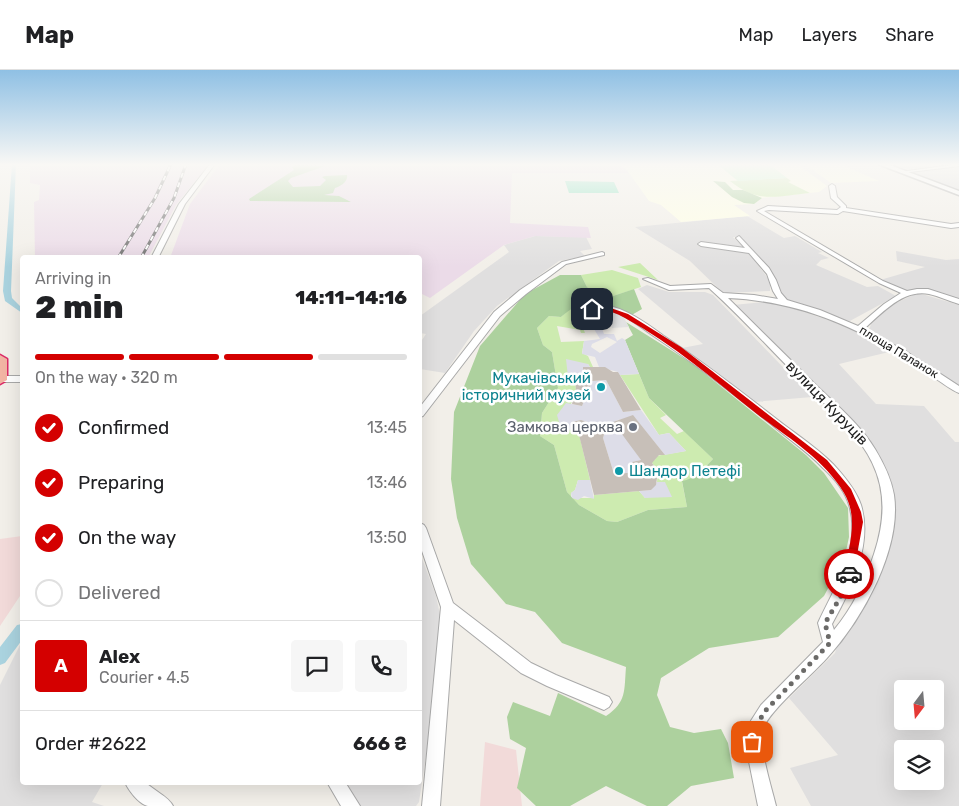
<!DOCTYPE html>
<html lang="en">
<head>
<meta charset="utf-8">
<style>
  :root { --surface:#fff; --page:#f6f6f6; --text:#202124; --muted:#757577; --line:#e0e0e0; --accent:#d40000 }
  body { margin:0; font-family:Rubik,sans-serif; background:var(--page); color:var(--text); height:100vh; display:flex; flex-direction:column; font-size:19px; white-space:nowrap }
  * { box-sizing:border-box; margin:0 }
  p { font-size:16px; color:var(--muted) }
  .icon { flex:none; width:28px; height:28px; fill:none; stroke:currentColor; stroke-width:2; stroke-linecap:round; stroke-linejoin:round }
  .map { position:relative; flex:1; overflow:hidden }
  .side { position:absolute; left:20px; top:185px; width:402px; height:530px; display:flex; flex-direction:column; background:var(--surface); border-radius:5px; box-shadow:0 5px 20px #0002 }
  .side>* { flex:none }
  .needle { width:32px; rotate:196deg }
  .fabs { position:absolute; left:894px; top:610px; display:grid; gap:10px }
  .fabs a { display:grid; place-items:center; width:50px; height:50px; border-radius:5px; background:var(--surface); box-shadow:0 5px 20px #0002; font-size:25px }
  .pin { position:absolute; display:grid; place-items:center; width:42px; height:42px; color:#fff; margin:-21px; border-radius:10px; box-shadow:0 2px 8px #0006 }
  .courier { position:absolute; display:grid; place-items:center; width:50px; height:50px; margin:-25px; border:4px solid #d40000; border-radius:50%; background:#fff; color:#222; box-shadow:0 1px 6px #0007 }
  .overview em { font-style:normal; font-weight:800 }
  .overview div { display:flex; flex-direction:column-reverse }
  .overview { display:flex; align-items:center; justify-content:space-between; height:85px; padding:0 15px }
  h1 { font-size:32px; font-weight:800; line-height:38px }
  .bar { display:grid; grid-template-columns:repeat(4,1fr); gap:8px 5px; align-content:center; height:60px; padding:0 15px }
  .bar i { height:6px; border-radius:4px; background:var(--line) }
  .bar .on { background:var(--accent) }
  .bar p { grid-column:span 4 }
  .line { display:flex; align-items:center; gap:12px; padding:0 15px; border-top:1px solid var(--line) }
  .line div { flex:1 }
  .round { display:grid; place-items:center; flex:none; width:52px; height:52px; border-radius:5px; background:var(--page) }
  ol { padding:0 15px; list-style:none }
  li { display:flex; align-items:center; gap:15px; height:55px }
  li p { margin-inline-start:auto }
  li .icon { padding:5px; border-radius:50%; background:var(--accent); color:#fff; stroke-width:4 }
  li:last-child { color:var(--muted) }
  li i { width:28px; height:28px; border:2px solid var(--line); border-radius:50% }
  header { display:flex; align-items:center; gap:30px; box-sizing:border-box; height:70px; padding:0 25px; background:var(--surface); border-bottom:1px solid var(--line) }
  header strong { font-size:24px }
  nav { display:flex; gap:28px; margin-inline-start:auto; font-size:18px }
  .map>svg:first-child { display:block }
  .residential { fill:#e0dfdf; fill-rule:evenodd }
  .commercial { fill:#f2dad9 }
  .industrial { fill:#ebdbe8 }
  .education { fill:#ffffe5 }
  .grass { fill:#cdebb0 }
  .forest { fill:#add19e }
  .park { fill:#c8facc }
  .pitch { fill:#88e0be }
  .parking { fill:#e2e2e2 }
  .plaza { fill:#dddde8; fill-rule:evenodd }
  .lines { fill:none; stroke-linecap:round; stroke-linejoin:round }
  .canal { fill:#aad3df; fill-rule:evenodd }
  .building { fill:#c7bfb8 }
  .minor-casing { stroke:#a9a9a9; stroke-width:2 }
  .tertiary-casing { stroke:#a9a9a9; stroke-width:3 }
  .trunk-casing { stroke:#dc2a67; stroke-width:3 }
  .minor { fill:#fff; fill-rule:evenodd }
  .tertiary { fill:#fff; fill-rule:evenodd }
  .trunk { fill:#f2b4a3; fill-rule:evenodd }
  .rail-casing { stroke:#707070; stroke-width:3 }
  .rail { stroke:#fff; stroke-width:2; stroke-dasharray:5; stroke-linecap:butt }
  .route { fill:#d40000 }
  .done { stroke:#6b6a68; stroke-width:5; stroke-dasharray:0 9 }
  .culture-dot { fill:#0f9aa8; stroke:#fff; stroke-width:2 }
  .worship-dot { fill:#6b7280; stroke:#fff; stroke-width:2 }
  .labels { text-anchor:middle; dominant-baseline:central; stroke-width:5; stroke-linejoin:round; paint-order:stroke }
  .far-street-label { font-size:12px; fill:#222; stroke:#fff }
  .culture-label { font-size:15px; fill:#0d838f; stroke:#fff; text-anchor:end }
  .street-label { font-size:15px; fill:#222; stroke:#fff }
  .worship-label { font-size:15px; fill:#5b616d; stroke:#fff; text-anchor:end }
</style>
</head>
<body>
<header>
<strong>Map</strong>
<nav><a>Map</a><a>Layers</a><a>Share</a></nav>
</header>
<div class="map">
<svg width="959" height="736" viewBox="0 0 959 736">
  <rect width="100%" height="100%" fill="#f2efe9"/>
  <path class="residential" d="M890 94H959V121L908 100Z
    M747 146 784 168 795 166 822 182 818 183 829 188 821 190 816 195 867 217 878 216 896 226 848 252 783 228 775 211 739 167H733L750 184 770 211V221L723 223 690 191 635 157Z
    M535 166 586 167 592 179 580 181 585 186 559 191 497 236 474 261 445 303 420 299V273L426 264 420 263V246L509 182 504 175Z
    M896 181 946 190 959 189V230L921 218 907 222 880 210 925 197 897 191Z
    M647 215 669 222H705L713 225 812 327 754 332 682 278 703 274 638 219Z
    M915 224H922L959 235V316L869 260 871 254 888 237Z
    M764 232 780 234 846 256 889 282 839 294 876 334 924 336 955 372H959V736H811L790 698 838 685 789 628 835 583 839 569 874 519 893 456 875 380 733 235ZM902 619H935V651H902ZM902 679H935V711H902Z
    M420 483 436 526 441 549 432 647 419 732 416 736H359L344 713 420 712Z
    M22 571V712L103 713 92 732 104 736H0V615Z"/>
  <path class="commercial" d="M22 466V523L0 556V469Z
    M485 672 516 680 522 736H480Z"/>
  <path class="industrial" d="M30 94H209L176 135 148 188 35 187 34 132 39 130 40 115 30 113Z
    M220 94H619L629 103H512L510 153 588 157 591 168 535 166 504 175 430 228 420 223V188H170L190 134Z"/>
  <path class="education" d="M619 94H797L827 116 819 122 762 128 754 134 734 135 750 146 681 152 661 135 649 131 627 100Z
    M804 94H840L879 111 831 113Z"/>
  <path class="grass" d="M787 108 791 111 788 112 810 123C777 126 758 134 730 111Z
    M640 193 658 210 618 197Z
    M612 200 638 208 641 217 604 229 587 217 581 205Z
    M573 236 580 239 572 249 580 250 585 263H581L580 260 557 256 561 272 584 271 582 283 588 286 593 297H590L588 294 568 306 575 307 576 321 561 359 578 360 590 410H578L575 420 571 423V427L567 422 554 375 540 366 542 343 558 318 552 282 543 275 537 258 549 246 561 247Z
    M639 304 649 328 666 345 660 348 677 364 684 361 713 389C705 397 694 410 682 412L687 437 648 440 617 452 607 451 579 435 572 428H594V425L639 421 645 428 665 413 657 412 658 401 650 390H655L656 386 686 381 669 363 659 365 620 305Z"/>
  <path class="forest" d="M295 95 325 96 291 108 288 111 293 117 320 116 326 110 322 107 325 106 347 105C348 112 341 116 335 118L333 123 324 125 339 126 351 132 250 131 249 129 294 100 292 97Z
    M713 111 725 112 733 120H743L762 128 754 134 744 133 732 127Z
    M560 205H581L587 217 604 229 634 219 642 239 630 246C600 236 587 223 561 247L549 246 537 258 543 275 552 282 558 318 542 343 540 366 554 375 567 422 579 435 607 451 617 452 648 440 687 437 682 411C694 410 705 397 713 389L649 328 625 270 633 265 626 252 693 294 806 385 824 403 848 438 849 467 845 486 824 526 778 567 709 578 661 608 657 625 670 657 694 663 721 659 728 673 734 708 691 716 667 736H647L606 716 570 736H536L517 718 526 678 510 669 507 647 513 632 550 646 558 623 606 646C627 632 624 620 626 597L562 573 535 542 506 534 471 494 457 448 451 409 454 342 480 276 525 224Z"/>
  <path class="park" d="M717 94H769L787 108 738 111Z"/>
  <path class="pitch" d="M565 111 614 112 619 123H569Z"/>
  <path class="parking" d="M585 232 607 236 620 241 616 243 624 248 629 257 612 258 610 252 590 259 588 251 572 249 580 239 573 236Z"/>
  <path class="plaza" d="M601 256 604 264H614L617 271 622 268 625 270 639 304 620 305 618 302 599 297 595 287 582 284 584 271 600 269 594 259ZM607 267 617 272 600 283 591 277 592 274Z
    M566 289 588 294 590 297 583 298V306L568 307Z
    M606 310 623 342 641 340 659 365 669 363 686 381 665 385 635 348 617 350 615 352 641 390 633 392 639 402 614 404 603 368 606 358 581 350 576 352 578 360 561 359 557 345 566 333 582 336 592 311Z
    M578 410H590L594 429 584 426 578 430 572 428 571 423 575 420Z
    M657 412H665L672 427 645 428 639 421 651 420Z"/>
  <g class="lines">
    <path class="canal" d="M12 94H16L11 221 12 228 22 238V243L5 231 3 221Z
      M22 554V570L5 593 0 595V577L17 555Z"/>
  </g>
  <path class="building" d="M583 297H605L613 302H618L641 340 623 342 606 310 592 311 582 336 572 334 576 321 575 307 583 306Z
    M633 345 665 385H659L652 393 658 401 656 415 651 420 594 425 577 357 572 352 581 350 606 358 603 368 614 404 639 402 632 392 641 390 613 352Z"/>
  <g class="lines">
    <g class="minor-casing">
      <path id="minor" d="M210 94H215L185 134 158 188H151L179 134Z
        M959 94V96L902 103 900 102Z
        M832 114 835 116 837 127 846 136V138L951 154 959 153V157L951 158 843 141 838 144 769 140 764 141 883 211 907 221 917 219H928L959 229V234C949 231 939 226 929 224 903 219 882 243 864 259L907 282 959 316V323C951 320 943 313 936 309 925 301 913 293 901 285 845 252 793 231 728 228 758 258 789 288 819 318 839 337 861 356 875 379 884 394 891 408 894 425 902 479 862 550 827 588 810 607 773 637 763 658 757 672 772 719 776 736H758L745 672 747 657 761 635 823 572 818 553C835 516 862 477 849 435 845 421 834 408 823 398 807 381 788 369 771 354 732 323 693 292 652 265 638 255 619 240 602 239 595 239 591 244 586 248L588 251 587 253H581L578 248C585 241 593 233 604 235 626 238 646 253 664 266 702 291 738 319 774 347 794 363 815 376 833 394 844 406 856 420 861 435 873 474 851 520 832 554L834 560C853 537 865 512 874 484 903 397 853 363 798 307 768 277 740 246 709 218L669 220 643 209 648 208 670 216 711 214 723 223 754 225 778 229 773 221 767 204 749 183 701 176 698 174 701 172 745 178 736 168 739 166 769 198 776 210 781 223 787 230 820 240 858 256 884 234 901 223 879 213 757 141 768 136 837 140 841 137 831 128 829 116Z
        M602 182 604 183V185L566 194 526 224 500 246 423 346 420 347V337L494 242 520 220 562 192Z
        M0 306H22V312H0Z
        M420 453 424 455 426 458 453 533 531 593 556 605 609 627 612 632 609 637 604 640 547 616 521 603 454 550 440 736H422L441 537 420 475Z
        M125 712H145C153 720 169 727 173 736 165 736 155 736 148 736 139 734 128 720 125 712Z
        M327 712H345L360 736H341Z"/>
    </g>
    <g class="tertiary-casing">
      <path id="tertiary" d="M878 94H887L959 121V125Z"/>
    </g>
    <g class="trunk-casing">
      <path id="trunk" d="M0 285 7 289V310L0 314Z"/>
    </g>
    <use href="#minor" class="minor"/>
    <use href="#tertiary" class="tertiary"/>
    <use href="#trunk" class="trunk"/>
    <g class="rail-casing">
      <path id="rail" d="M118 188 155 128 171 94
        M141 188 174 128 186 94"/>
    </g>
    <use href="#rail" class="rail"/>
  </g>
  <linearGradient id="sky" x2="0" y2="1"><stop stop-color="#8fc0e4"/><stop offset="0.48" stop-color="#f9f8f5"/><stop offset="1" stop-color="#f9f8f5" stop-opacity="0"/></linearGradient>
  <rect width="959" height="197" fill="url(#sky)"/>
  <path class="route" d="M602 235 628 244 681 277 827 390 851 419 861 442 863 452 853 507 849 508 844 504C849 476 859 448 844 423 824 389 787 367 757 344 714 310 673 274 625 248 614 242 604 238 592 240L589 239Z"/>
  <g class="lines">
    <path class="done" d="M752 672 755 657 766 640 830 573 825 553 841 526 849 504"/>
  </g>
  <g class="culture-dot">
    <circle cx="601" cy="317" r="5"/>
    <circle cx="619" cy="401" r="5"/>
  </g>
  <circle class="worship-dot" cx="633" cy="357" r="5"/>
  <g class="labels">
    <g class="far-street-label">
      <text transform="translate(899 282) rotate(31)">площа Паланок</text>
    </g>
    <g class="culture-label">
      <text x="591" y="308">Мукачівський<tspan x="591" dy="17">історичний музей</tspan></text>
      <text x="629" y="401" text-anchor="start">Шандор Петефі</text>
    </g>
    <g class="street-label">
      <text transform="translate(827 333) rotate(46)">вулиця Куруців</text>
    </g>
    <g class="worship-label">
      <text x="623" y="357">Замкова церква</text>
    </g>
  </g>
</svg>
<div class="fabs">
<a><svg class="needle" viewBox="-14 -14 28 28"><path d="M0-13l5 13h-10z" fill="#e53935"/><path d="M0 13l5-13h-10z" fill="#757577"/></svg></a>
<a><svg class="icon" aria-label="layers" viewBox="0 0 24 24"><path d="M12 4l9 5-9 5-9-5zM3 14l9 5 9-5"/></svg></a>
</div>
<div class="pin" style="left:752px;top:672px;background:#ea580c"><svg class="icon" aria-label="bag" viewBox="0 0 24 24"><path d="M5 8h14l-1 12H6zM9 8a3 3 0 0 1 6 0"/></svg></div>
<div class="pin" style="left:592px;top:239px;background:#1f2937"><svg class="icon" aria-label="home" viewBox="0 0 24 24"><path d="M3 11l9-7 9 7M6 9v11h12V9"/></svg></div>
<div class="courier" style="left:849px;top:504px"><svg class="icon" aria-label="car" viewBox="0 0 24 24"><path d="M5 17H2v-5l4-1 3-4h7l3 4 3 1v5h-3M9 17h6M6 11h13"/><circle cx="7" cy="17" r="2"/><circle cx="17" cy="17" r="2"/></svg></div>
<section class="side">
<div class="overview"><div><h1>2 min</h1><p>Arriving in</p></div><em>14:11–14:16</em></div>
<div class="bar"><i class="on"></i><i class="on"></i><i class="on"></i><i></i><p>On the way · 320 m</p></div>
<ol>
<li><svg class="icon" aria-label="check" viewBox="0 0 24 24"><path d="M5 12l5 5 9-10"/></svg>Confirmed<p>13:45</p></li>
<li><svg class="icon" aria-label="check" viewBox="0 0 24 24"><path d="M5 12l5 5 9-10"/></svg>Preparing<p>13:46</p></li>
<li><svg class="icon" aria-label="check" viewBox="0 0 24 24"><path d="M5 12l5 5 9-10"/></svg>On the way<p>13:50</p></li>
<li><i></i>Delivered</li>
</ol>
<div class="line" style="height:90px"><b class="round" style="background:var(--accent);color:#fff">A</b><div><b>Alex</b><p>Courier · 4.5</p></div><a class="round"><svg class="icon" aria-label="chat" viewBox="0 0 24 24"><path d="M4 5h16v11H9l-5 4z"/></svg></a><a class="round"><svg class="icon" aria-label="phone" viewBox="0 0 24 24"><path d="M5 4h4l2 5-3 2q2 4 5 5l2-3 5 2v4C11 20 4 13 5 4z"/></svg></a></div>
<div class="line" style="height:65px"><div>Order #2622</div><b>666 ₴</b></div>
</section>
</div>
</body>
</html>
